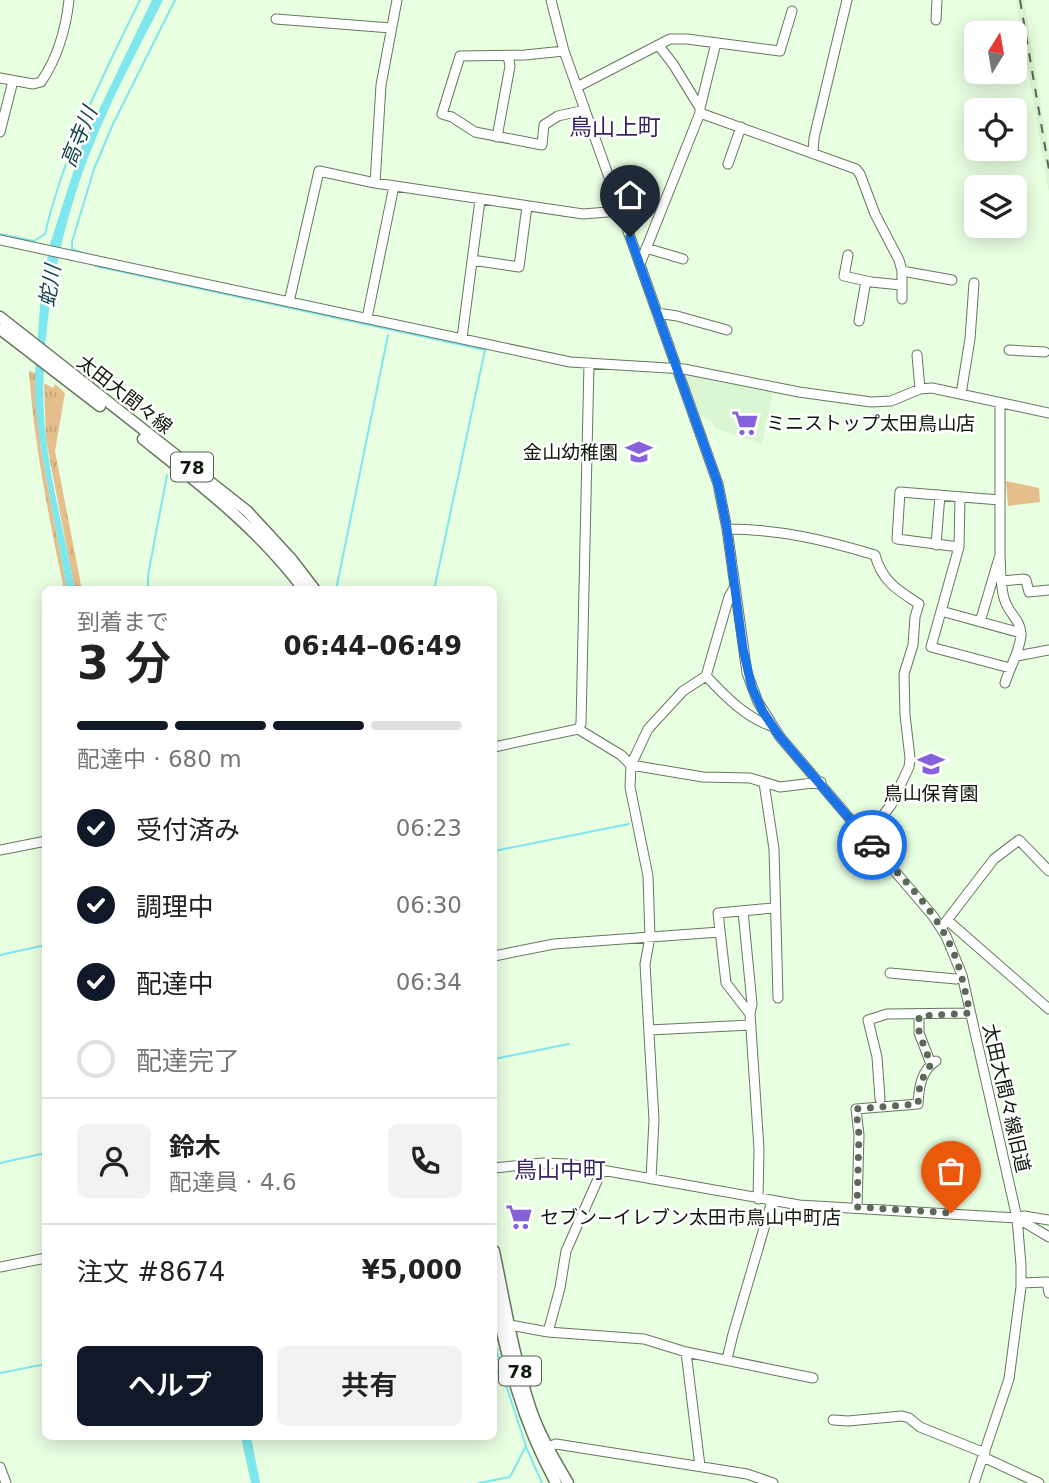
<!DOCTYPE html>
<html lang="ja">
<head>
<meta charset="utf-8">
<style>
  :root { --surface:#fff; --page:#f2f2f2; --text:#222; --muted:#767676; --line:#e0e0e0; --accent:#111827 }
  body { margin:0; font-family:"DejaVu Sans","Noto Sans JP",sans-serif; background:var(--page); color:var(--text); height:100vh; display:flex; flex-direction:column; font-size:26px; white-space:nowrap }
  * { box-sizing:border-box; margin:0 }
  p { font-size:23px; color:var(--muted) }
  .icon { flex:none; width:38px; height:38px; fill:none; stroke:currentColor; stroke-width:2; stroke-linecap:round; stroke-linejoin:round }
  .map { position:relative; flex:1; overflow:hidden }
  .drawer { position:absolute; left:42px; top:586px; width:455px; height:854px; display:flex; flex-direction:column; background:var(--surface); border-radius:10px; box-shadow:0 4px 18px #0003 }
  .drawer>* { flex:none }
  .needle { width:46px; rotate:11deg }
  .buttons { position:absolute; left:964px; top:21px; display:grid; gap:14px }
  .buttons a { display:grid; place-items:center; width:63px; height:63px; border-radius:10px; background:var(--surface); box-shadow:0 4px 18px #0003; font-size:35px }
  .pin { position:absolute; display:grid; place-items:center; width:60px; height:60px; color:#fff; margin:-72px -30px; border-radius:50% 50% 50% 0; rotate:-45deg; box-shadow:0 0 7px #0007 }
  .pin .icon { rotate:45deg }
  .courier { position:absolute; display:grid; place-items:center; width:70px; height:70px; margin:-35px; border:5px solid #1a73e8; border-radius:50%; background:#fff; color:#222; box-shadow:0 2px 9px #0007 }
  .headline em { font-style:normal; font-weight:600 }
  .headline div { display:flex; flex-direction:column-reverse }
  .headline { display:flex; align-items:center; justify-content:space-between; height:119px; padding:0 35px }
  h1 { font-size:46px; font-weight:600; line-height:52px }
  .bar { display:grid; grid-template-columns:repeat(4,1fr); gap:10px 7px; align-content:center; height:84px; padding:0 35px }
  .bar i { height:9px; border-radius:5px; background:var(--line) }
  .bar .selected { background:var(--accent) }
  .bar p { grid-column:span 4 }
  .line { display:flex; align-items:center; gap:18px; padding:0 35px; border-top:2px solid var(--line) }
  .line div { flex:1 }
  .round { display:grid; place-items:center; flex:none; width:74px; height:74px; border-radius:10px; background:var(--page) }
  ol { padding:0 35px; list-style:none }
  li { display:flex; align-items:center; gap:21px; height:77px }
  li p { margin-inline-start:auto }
  li .icon { padding:7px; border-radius:50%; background:var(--accent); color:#fff; stroke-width:4 }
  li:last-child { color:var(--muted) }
  li i { width:38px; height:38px; border:4px solid var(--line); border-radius:50% }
  .button { display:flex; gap:14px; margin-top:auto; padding:14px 35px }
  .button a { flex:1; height:80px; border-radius:10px; background:var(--accent); color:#fff; font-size:28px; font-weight:600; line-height:80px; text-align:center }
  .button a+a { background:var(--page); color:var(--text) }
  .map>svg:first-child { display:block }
  .built { fill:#daf5d1 }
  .grass { fill:url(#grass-tufts) }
  .green { fill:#e4be8b }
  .water { fill:#7ee6ed }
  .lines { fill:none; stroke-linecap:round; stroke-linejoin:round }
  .stream { stroke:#7ee6ed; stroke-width:2 }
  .minor-casing { stroke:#65785f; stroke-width:11 }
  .major-casing { stroke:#65785f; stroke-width:13 }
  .minor { stroke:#fff; stroke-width:9 }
  .major { stroke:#fff; stroke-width:10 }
  .rail { stroke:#596555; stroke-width:2; stroke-dasharray:9 9; stroke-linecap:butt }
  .done { stroke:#5c6858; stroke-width:7; stroke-dasharray:0 12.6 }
  .route { stroke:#1a73e8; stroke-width:9 }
  .labels { text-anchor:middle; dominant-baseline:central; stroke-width:5; stroke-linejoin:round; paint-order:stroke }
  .shield { fill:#fff; stroke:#585d56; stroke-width:2 }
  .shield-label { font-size:18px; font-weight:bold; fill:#10170d }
  .street-label { font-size:19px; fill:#10170d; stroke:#fff }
  .poi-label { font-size:19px; fill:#10170d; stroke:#fff; text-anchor:start }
  .water-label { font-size:21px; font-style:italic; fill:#134447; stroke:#fff }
  .quarter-label { font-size:23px; fill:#392661; stroke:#fff }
</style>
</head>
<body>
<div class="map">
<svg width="1049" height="1483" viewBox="0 0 1049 1483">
  <defs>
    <pattern id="grass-tufts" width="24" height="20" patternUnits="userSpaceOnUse" patternTransform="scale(1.75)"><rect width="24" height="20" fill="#e4be8b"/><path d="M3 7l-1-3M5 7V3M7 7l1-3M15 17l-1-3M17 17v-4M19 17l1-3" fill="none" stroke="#c3a377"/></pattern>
  </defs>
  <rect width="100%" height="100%" fill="#e9ffe2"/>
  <path class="built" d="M1016 0H1024L1049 153V193Z
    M688 373 773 391 762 444 715 428 710 420 699 415 686 381Z"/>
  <path class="grass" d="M29 371 35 373 41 450 67 590H64C49 517 34 445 29 371Z
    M44 383 53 388 55 384 65 393 55 451 82 590H75L46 440Z"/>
  <path class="green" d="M1006 481 1039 488 1040 502 1008 506Z"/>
  <path class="water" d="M152 0H163C140 46 115 91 96 138 59 225 35 345 46 439 52 489 66 540 75 590H67L41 450 35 401V373L41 294 50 244 82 145Z
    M241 1437H251L260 1483H251Z"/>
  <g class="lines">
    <path class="stream" d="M0 234 34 241 45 234C64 152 103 75 140 0
      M83 253 72 249V242L94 169 113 124 175 0
      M95 266 485 350 434 590
      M148 590V575L167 475
      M336 590 388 335
      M494 851 629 824
      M0 955 46 945
      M494 1059 569 1044
      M0 1163 46 1153
      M494 1337 501 1371 494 1373
      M0 1373 46 1364
      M526 1447 542 1483
      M479 1483 510 1477 526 1446 503 1376"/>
    <g class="minor-casing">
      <path id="minor" d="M551 0 564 51 718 484 727 529 747 673 758 702 780 737 933 916 946 936 962 975 1017 1218 1021 1265V1287L1009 1379 974 1483
        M276 19 391 28
        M936 20 937 0
        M564 51 525 55 460 56 442 114 452 117 475 132 542 145 544 125 558 116 585 110
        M0 78 33 84 41 82C57 59 66 28 69 0
        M577 87 670 39H687L780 51 792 11
        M700 108 716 43
        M700 113 856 169 860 174 875 214 899 260 902 271V299
        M0 132 13 81
        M497 137 510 66 508 56
        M813 153 814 138 847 0
        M728 164 741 127
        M375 183 381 85 397 0
        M0 240 570 362 684 369 799 392 871 402 891 401 920 389 932 388 1049 413
        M646 248 683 259
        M848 255 844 276 871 282 901 285
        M472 260 519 267 527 206
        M640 264 700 113V108L673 64 659 46
        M902 271 952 280
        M289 302 319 171 375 183 583 214 620 211
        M657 313 677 316 727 330
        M367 318 394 186
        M859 321 866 281
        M462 338 480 200
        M1009 350 1045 352
        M917 355 920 389
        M961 394 970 339 974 283
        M1000 403V556C1001 570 1000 588 1005 601 1009 614 1022 621 1021 636 1019 653 1010 667 1005 683
        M960 497 959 547 931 647 1010 668
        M727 529C779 529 825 540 875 555 882 581 897 590 919 604L915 617 913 645 904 674 905 715 910 758 909 767 891 805 866 837
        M936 545 940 495
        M959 547 897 539 900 492 1000 500
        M1002 581 1024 579 1026 580 1029 592 1049 590
        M941 611 1021 633
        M980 622 999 558
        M1017 656 1049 650
        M706 676C725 696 745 717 771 726
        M578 729 581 724 589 363
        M494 747 578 729 621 755 631 765 703 777 750 778 780 787 821 782
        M764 783 774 849 778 998
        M0 850 46 841
        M743 911 752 1004 750 1014 759 1149 758 1199
        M947 920 1049 1009
        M941 928 994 859 1019 840 1049 871
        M494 956 554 944 720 932
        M890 973 956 979 962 977
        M750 1014 726 983 718 913 774 908
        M919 1015V1033L931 1064
        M649 1030 751 1025
        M880 1099 877 1057 868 1020 887 1014 970 1013
        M494 1168 543 1163 568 1164 799 1205 1017 1218 1024 1216 1049 1220
        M651 1179 654 1120 645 964 650 937 648 876 630 787 631 765 648 729 683 691 706 676 729 597 734 588
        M857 1207 859 1135 856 1109 918 1104C919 1088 921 1070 936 1061
        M1017 1218 1049 1237
        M0 1267 46 1258
        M1021 1283 1047 1282 1049 1293
        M510 1325 548 1332 644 1339 686 1352 813 1378
        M548 1332 560 1288 566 1251 602 1170
        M686 1352 700 1466
        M727 1359 733 1334 772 1201
        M833 1420 848 1421 902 1416 909 1418 920 1427 985 1453
        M547 1447 556 1444 747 1474 773 1483
        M983 1457 1039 1483
        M0 1467 6 1483"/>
    </g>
    <g class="major-casing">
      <path id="major" d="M0 317 247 511 292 560 315 590
        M0 329 100 406
        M143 439C201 485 260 530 304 590
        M494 1251C505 1304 514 1359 531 1410 540 1436 554 1459 568 1483
        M494 1296C509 1365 521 1419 556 1483"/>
    </g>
    <use href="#minor" class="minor"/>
    <use href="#major" class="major"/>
    <path class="rail" d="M1020 0 1049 170"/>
  </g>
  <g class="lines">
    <path class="done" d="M872 845C897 873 927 901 945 935 959 959 964 986 970 1013L919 1016V1033L931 1064 920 1083 918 1104 856 1109 859 1135 857 1207 951 1213"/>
    <path class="route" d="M630 237 718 484 727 529 743 649 752 688 763 712 780 737 872 845"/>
  </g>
  <defs>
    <g id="supermarket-bare" transform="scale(2.1)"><path d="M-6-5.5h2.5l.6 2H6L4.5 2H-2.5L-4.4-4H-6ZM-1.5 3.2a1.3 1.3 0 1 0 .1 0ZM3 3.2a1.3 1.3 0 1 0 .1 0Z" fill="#8761db" stroke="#fff" stroke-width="2.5" paint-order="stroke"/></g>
    <g id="school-bare" transform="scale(2.1)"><path d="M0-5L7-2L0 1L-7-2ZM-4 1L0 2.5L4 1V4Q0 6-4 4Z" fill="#8761db" stroke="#fff" stroke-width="2.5" paint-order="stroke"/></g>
  </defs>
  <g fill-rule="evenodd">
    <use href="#supermarket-bare" x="745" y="423"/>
    <use href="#school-bare" x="639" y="452"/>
    <use href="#school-bare" x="931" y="764"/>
    <use href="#supermarket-bare" x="519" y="1217"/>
  </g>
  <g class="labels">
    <g class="shield">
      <rect x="171" y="452.5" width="42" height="29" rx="5"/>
      <rect x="499" y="1356.5" width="42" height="29" rx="5"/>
    </g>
    <g class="shield-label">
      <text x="192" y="467">78</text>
      <text x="520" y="1371">78</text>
    </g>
    <g class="street-label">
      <text transform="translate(125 394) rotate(38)">太田大間々線</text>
      <text transform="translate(1007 1098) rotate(77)">太田大間々線旧道</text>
    </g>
    <g class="poi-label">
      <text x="766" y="423">ミニストップ太田鳥山店</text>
      <text x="618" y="452" text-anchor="end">金山幼稚園</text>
      <text x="931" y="793" text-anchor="middle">鳥山保育園</text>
      <text x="540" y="1217">セブン−イレブン太田市鳥山中町店</text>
    </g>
    <g class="water-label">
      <text transform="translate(79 137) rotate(-68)">高寺川</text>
      <text transform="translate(50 286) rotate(-81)">蛇川</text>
    </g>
    <g class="quarter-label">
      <text x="615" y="127">鳥山上町</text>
      <text x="560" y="1170">鳥山中町</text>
    </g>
  </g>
</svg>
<div class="buttons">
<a><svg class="needle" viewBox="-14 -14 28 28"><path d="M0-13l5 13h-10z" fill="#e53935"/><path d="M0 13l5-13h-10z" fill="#767676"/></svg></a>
<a><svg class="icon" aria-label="locate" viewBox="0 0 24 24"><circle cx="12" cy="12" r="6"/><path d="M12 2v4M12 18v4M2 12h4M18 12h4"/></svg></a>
<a><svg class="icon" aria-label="layers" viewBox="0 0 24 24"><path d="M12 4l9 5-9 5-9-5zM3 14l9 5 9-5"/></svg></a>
</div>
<div class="pin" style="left:951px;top:1213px;background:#ea580c"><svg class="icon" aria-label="bag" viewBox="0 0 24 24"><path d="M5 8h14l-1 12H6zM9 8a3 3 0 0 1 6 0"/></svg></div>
<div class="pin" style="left:630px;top:237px;background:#1f2937"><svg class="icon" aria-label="home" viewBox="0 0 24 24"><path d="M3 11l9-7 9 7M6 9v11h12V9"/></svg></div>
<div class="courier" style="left:872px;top:845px"><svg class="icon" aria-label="car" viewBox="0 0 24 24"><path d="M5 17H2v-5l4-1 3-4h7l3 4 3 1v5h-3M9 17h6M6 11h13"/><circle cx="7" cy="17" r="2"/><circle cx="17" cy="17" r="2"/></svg></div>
<section class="drawer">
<div class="headline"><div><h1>3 分</h1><p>到着まで</p></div><em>06:44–06:49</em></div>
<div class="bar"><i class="selected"></i><i class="selected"></i><i class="selected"></i><i></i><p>配達中 · 680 m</p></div>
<ol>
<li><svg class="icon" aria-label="check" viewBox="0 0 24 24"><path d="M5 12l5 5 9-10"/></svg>受付済み<p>06:23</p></li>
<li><svg class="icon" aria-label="check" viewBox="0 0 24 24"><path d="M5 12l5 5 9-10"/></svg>調理中<p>06:30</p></li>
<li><svg class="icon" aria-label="check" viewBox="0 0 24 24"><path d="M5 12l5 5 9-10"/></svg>配達中<p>06:34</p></li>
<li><i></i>配達完了</li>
</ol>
<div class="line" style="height:126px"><a class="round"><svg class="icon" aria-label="person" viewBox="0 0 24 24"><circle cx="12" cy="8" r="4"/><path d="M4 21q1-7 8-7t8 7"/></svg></a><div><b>鈴木</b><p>配達員 · 4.6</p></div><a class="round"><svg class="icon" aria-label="phone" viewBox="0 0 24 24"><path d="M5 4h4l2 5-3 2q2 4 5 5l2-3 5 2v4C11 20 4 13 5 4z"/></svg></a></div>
<div class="line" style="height:91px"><div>注文 #8674</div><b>¥5,000</b></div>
<div class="button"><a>ヘルプ</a><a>共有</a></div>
</section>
</div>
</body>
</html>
